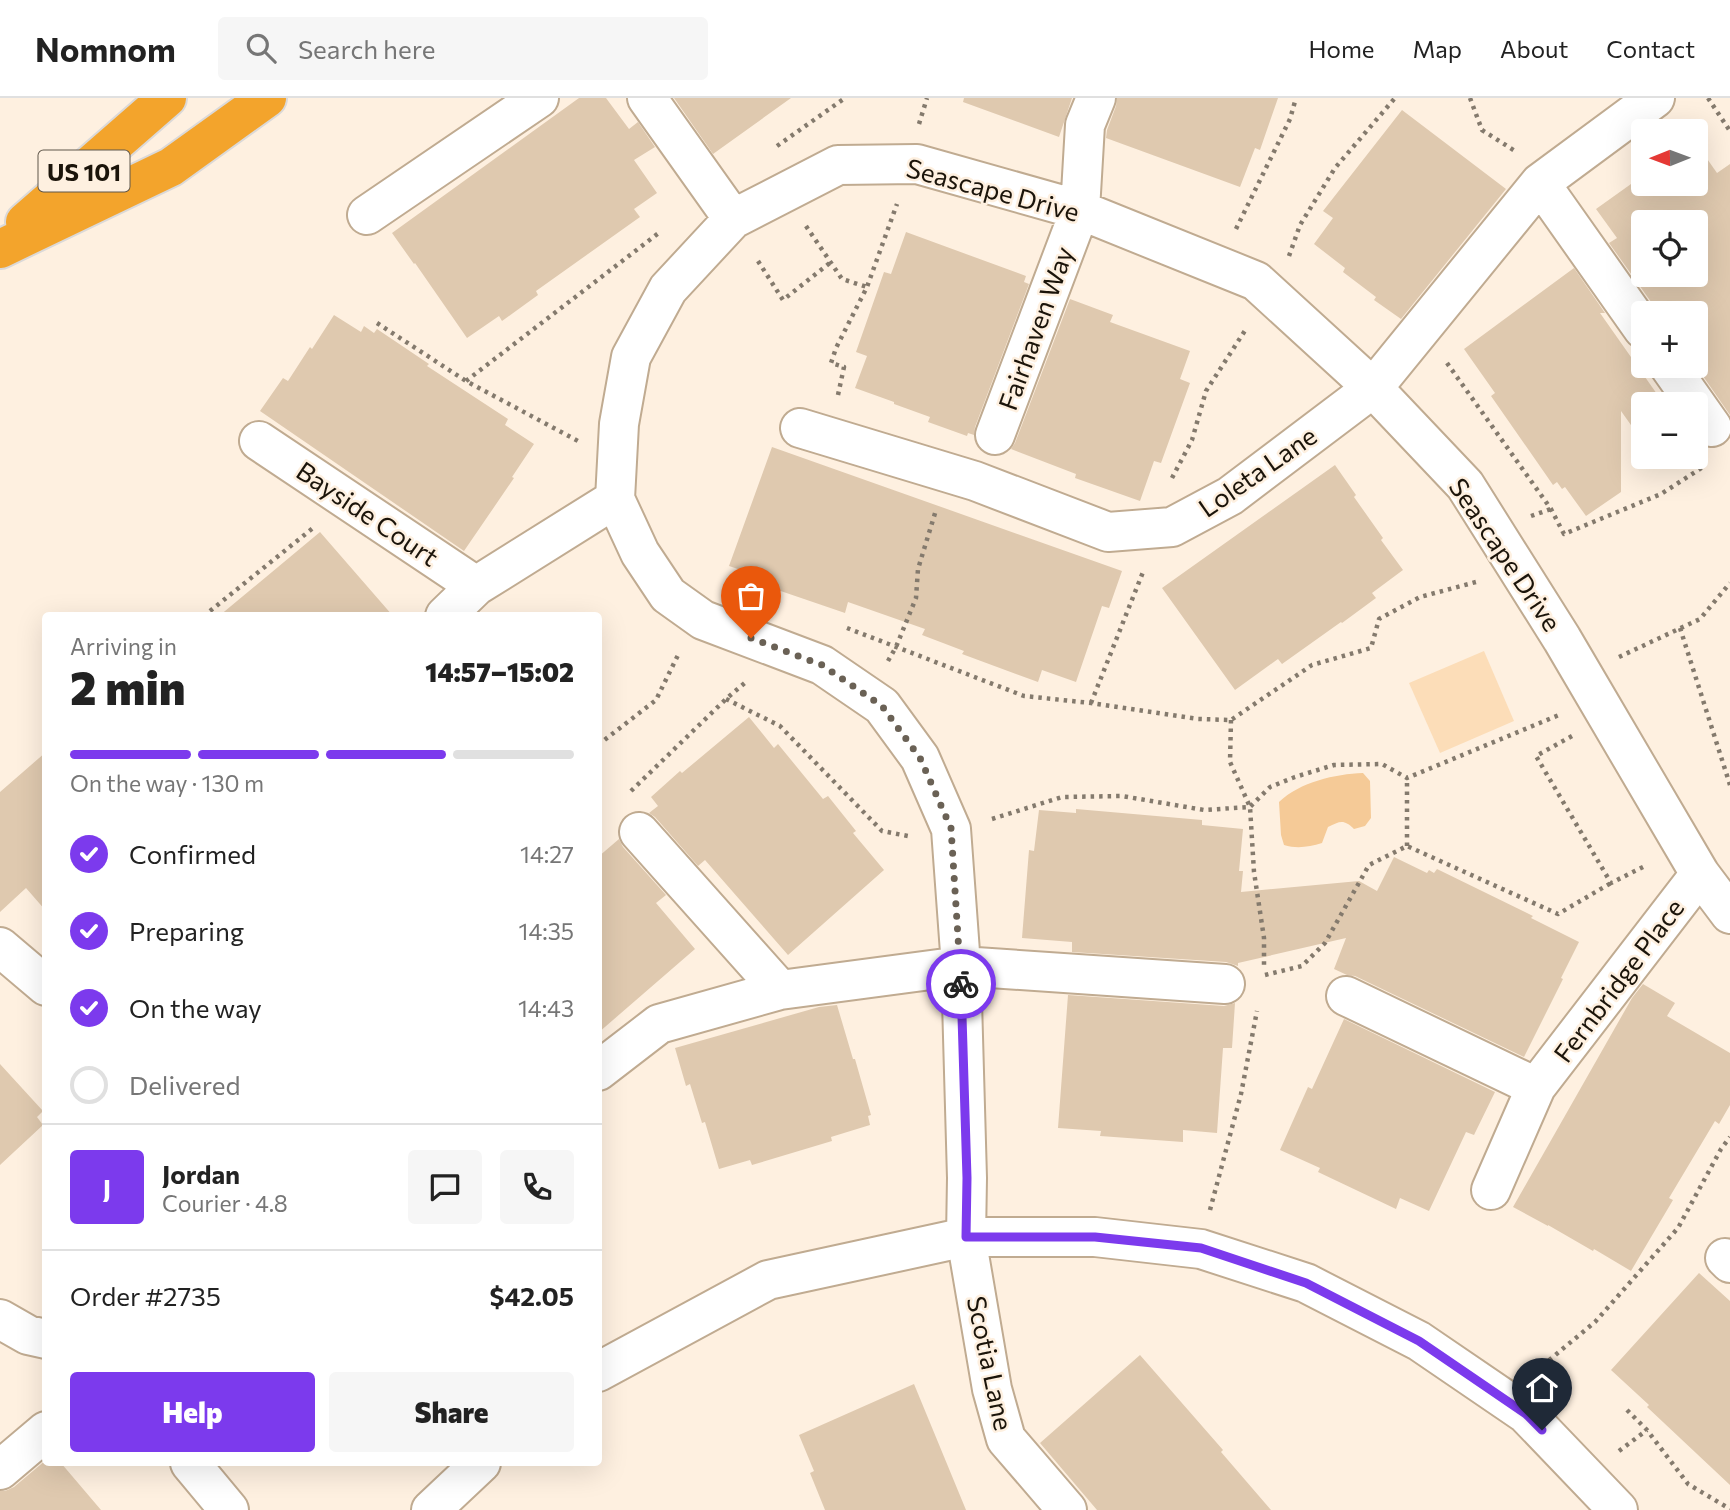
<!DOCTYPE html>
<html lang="en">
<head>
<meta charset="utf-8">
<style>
  :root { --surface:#fff; --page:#f6f6f6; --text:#222; --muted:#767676; --line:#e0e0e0; --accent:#7c3aed }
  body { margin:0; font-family:Commissioner,sans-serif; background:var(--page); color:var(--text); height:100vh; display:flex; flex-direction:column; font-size:26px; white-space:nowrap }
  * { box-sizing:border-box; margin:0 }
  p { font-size:23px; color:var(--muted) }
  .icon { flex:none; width:38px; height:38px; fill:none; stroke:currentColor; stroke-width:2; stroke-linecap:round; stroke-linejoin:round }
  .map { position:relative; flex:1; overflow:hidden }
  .details { position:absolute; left:42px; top:514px; width:560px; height:854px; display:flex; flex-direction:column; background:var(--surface); border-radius:7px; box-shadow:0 7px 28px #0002 }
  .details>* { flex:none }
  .needle { width:46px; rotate:269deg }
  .controls { position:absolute; left:1631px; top:21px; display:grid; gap:14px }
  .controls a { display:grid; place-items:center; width:77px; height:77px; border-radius:7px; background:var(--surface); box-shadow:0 7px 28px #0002; font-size:35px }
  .pin { position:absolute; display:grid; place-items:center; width:60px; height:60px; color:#fff; margin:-72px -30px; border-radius:50% 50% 50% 0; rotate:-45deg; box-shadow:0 0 7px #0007 }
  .pin .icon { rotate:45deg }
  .courier { position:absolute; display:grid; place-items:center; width:70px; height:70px; margin:-35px; border:5px solid #7c3aed; border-radius:50%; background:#fff; color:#222; box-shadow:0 2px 9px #0007 }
  .head em { font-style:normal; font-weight:800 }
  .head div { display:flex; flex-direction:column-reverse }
  .head { display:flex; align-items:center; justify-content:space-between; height:119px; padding:0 28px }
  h1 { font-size:46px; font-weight:800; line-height:52px }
  .bar { display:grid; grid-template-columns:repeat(4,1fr); gap:10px 7px; align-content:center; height:84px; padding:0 28px }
  .bar i { height:9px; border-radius:5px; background:var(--line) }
  .bar .selected { background:var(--accent) }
  .bar p { grid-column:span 4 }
  .line { display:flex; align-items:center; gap:18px; padding:0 28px; border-top:2px solid var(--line) }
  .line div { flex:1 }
  .round { display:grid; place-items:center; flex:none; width:74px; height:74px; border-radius:7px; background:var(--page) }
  ol { padding:0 28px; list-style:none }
  li { display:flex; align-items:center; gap:21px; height:77px }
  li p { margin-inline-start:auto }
  li .icon { padding:7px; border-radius:50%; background:var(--accent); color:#fff; stroke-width:4 }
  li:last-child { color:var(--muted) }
  li i { width:38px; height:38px; border:4px solid var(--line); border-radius:50% }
  .button { display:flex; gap:14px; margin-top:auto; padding:14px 28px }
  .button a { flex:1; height:80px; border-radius:7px; background:var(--accent); color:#fff; font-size:28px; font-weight:800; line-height:80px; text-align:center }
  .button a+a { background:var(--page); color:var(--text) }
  header { display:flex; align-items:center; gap:42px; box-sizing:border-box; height:98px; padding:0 35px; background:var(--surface); border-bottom:2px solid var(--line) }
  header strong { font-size:33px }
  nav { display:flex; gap:38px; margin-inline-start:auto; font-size:24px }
  .search { width:490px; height:63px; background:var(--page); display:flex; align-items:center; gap:18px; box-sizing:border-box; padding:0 24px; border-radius:7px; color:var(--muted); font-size:26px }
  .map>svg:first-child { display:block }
  .green { fill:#fcddb8 }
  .water { fill:#f5ca97 }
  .building { fill:#dfc9af; fill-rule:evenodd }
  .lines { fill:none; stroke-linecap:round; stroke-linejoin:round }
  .minor-casing { stroke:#c0ab91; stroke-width:42 }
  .highway-casing { stroke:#dbd9d8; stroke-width:42 }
  .path { stroke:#847a6d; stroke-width:4.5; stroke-dasharray:3.5 5; stroke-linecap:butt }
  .minor { stroke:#fff; stroke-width:38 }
  .highway { stroke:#f3a42c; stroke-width:38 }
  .done { stroke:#6a6155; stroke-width:7; stroke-dasharray:0 12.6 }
  .route { stroke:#7c3aed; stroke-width:9 }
  .labels { text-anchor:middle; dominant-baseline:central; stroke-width:5; stroke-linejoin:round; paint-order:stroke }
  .shield { fill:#fef0e0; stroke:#5f564a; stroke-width:2 }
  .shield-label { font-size:24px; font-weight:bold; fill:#1b140a }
  .street-label { font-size:26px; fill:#1b140a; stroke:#fef0e0 }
</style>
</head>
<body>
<header>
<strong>Nomnom</strong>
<div class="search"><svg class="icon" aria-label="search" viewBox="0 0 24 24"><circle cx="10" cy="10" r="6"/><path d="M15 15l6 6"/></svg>Search here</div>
<nav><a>Home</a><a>Map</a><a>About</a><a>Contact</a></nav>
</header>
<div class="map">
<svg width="1730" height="1412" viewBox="0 0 1730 1412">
  <rect width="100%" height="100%" fill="#fef0e0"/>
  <path class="green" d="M1484 553 1514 623 1440 655 1409 585Z"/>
  <path class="water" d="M1363 675 1370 683 1371 720 1365 728 1354 731C1344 721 1340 723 1328 729L1322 745C1309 749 1297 751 1284 747L1281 737 1279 704C1300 684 1335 676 1363 675Z"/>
  <path class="building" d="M579 0H606L629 31 638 24 655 49 634 62 657 95 634 111 640 119 536 193 538 197 502 223 499 218 467 240 415 165 414 166 392 135Z
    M674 0H791L713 56Z
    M964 0H1072L1059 39 963 4Z
    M1117 0H1278L1260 52 1255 50 1240 89 1106 40 1107 32 1116 8Z
    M1402 12 1506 91 1401 221 1374 202 1376 199 1343 174 1345 170 1314 146 1333 120 1323 113Z
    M1696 45 1717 75 1730 66V317L1696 268V215H1659L1609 145 1617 140 1596 111 1631 86H1696ZM1643 124H1696V177H1643Z
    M906 134 1026 178 1024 184 1029 186 975 329 974 337 968 335 967 338 928 324 930 319 894 306V304L855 290 867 258 856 254 884 174 891 176Z
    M1574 170 1605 215H1600L1664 306H1643V344L1621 313V394L1586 418 1565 389 1562 391 1557 384 1553 387 1491 298 1495 295 1464 251Z
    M1070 201 1113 217 1110 224 1190 253 1180 281 1190 285 1161 365 1154 363 1140 403 1075 380 1076 376 1011 351 1015 345Z
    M334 217 361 234 364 228 374 235 377 231 429 266 427 268 508 321 505 327 534 346 512 379 514 380 464 453 260 313 283 280 288 283 310 249 312 251Z
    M772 349 1122 473 1109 510 1102 508 1076 584 1042 572 1038 584 962 556 964 553 922 537 925 531 848 504 845 515 766 488 768 481 729 468Z
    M1335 367 1356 397 1354 399 1383 440 1381 442 1403 472 1372 495 1376 500 1342 525 1341 524 1282 566 1278 561 1235 592 1162 490Z
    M320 434 393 518H219Z
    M749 619 774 650 778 646 823 701 828 698 856 733 853 735 884 772 788 857 705 762 698 768 655 719 649 715 658 708 651 699 680 673 682 675Z
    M46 654V813L26 790 0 814V694Z
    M1076 711 1202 722V727L1243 731 1239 773H1243L1241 794 1359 783 1377 793 1394 759 1427 775 1429 772 1434 775 1437 771 1533 818 1531 820 1579 844 1561 880 1563 881 1524 959 1355 878 1347 877 1334 871 1346 840 1238 865V868L1226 864 1072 854V844L1022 840 1029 752 1034 753 1039 712 1076 715Z
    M619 741 623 749 666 797 656 805 695 851 598 935V759Z
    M1643 886 1675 905 1667 918 1730 955V1007L1719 1026 1715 1023 1669 1100 1673 1102 1631 1173 1594 1151 1593 1153 1548 1127V1128L1513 1109 1632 900Z
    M1068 897 1224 908 1235 905 1232 950H1223L1217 1035 1183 1032V1044L1100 1038 1101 1033 1058 1030Z
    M837 907 853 961H855L871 1017 868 1018 870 1027 831 1039 832 1043 752 1067 750 1062 719 1071 705 1024 702 1025 690 986 686 988 675 950 819 909Z
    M1344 921 1495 994 1474 1037 1466 1034 1429 1113 1400 1100 1396 1111 1318 1074 1320 1070 1280 1052 1308 989 1312 991Z
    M0 966 43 1013 37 1019 43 1027 0 1067Z
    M1699 1175 1730 1203V1387L1647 1309 1649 1307 1611 1272Z
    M1140 1257 1223 1352 1221 1354 1271 1412H1097L1040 1345Z
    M914 1286 966 1412H825L810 1375 814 1373 799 1337Z
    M46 1362V1365H61L101 1412H0V1393H5L14 1389Z"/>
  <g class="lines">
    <g class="minor-casing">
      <path id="minor" d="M647 0 733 121
        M1540 85 1643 231
        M367 117 539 0
        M1669 268 1712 329
        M800 330 975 383 1108 434 1172 429 1230 398 1373 290 1540 85 1655 0
        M995 337 1080 112 1085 27 1096 0
        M259 343 476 488
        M445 518 476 488 615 401
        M639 734 780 892 961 868 1225 886
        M0 849 46 888
        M1346 898 1536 989 1700 776
        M598 973 659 926 780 892
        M1491 1092 1536 989
        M1725 1160 1730 1165
        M0 1221 28 1237 46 1241
        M598 1274 768 1182 966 1139H1095L1201 1151 1306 1185 1419 1243 1526 1316 1618 1412
        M190 1365 229 1412
        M0 1372 46 1333
        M431 1412 481 1365
        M1067 1412 1006 1341 992 1291 966 1139 967 1080 961 868 951 731 920 660 882 608 822 567 703 522 668 497 640 455 615 401 619 326 631 259 668 191 733 121 838 67 917 66 1080 112 1256 183 1373 290 1465 387 1562 541 1700 776 1730 816"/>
    </g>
    <g class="highway-casing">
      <path id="highway" d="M25 124 167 0
        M0 151 171 69 267 0"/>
    </g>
    <path class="path" d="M1470 0 1482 32 1515 53
      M1708 0 1730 33
      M919 26 927 0
      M777 48 845 0
      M806 128 842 181 867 189
      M1236 131 1290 21 1296 0
      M1289 158 1300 127 1335 70 1395 0
      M758 163 783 202 831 164
      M377 225 466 283 578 343
      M1447 265 1551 411 1564 436 1661 396 1703 369
      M466 283 660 134
      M838 297 844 269 831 265 836 250 867 189 897 106
      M1172 380 1192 342 1206 293 1246 231
      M1531 418 1551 411
      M210 513 313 430
      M847 530 1024 598 1091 605 1198 621 1231 622 1312 567 1371 550 1379 521 1420 499 1476 484
      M1680 530 1730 687
      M1619 559 1700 521 1730 485
      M888 563 896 549 916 500 918 471 936 412
      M726 601 780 628 882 733 908 738
      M1091 605 1143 474
      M1231 622 1230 664 1250 709 1254 774 1264 840V870
      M1572 638 1536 658 1611 785 1647 767
      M598 647 656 602 679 555
      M631 693 726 601 747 583
      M992 721 1062 699 1122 698 1204 712 1250 709 1270 689 1295 679 1334 667 1382 666 1407 680 1559 617
      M1407 748V680
      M1265 877 1302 868 1325 845 1369 767 1407 748 1558 816 1611 785
      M1210 1112 1241 996 1257 913
      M1536 1273 1595 1224 1678 1130 1721 1051 1730 1039
      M1627 1312 1647 1332 1688 1386 1730 1411
      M1619 1353 1647 1332"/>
    <use href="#minor" class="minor"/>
    <use href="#highway" class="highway"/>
  </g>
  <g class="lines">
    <path class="done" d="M751 540 822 567 882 608 920 660 951 730 961 886"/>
    <path class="route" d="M961 886 967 1080 966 1139H1095L1201 1150 1306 1185 1419 1243 1526 1316 1542 1332"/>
  </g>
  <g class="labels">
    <rect class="shield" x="38.5" y="52.5" width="91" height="41" rx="5"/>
    <g class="shield-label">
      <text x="84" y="73">US 101</text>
    </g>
    <g class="street-label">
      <text transform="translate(993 91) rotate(15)">Seascape Drive</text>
      <text transform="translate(1035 230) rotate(-70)">Fairhaven Way</text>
      <text transform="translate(1257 373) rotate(-35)">Loleta Lane</text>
      <text transform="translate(368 415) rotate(34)">Bayside Court</text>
      <text transform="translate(1506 456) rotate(56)">Seascape Drive</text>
      <text transform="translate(1618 882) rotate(-53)">Fernbridge Place</text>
      <text transform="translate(991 1265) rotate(78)">Scotia Lane</text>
    </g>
  </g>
</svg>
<div class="controls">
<a><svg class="needle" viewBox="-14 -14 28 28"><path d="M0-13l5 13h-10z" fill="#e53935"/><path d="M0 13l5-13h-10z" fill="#767676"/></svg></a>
<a><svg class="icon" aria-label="locate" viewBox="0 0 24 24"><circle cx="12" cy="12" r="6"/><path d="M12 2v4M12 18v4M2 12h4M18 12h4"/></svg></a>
<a>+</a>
<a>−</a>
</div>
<div class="pin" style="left:751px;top:540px;background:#ea580c"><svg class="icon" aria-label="bag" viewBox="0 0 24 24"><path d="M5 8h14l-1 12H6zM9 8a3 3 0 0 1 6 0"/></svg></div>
<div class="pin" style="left:1542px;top:1332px;background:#1f2937"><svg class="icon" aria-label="home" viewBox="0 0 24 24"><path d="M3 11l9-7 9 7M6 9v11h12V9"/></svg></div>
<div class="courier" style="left:961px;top:886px"><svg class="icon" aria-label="bike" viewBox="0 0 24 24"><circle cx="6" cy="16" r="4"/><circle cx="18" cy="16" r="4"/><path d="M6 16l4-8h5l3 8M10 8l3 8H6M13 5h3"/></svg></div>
<section class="details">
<div class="head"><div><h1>2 min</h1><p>Arriving in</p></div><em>14:57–15:02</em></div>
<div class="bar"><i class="selected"></i><i class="selected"></i><i class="selected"></i><i></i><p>On the way · 130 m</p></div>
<ol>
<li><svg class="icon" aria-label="check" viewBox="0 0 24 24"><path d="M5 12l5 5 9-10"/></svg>Confirmed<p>14:27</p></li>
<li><svg class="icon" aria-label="check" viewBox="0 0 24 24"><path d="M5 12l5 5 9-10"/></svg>Preparing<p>14:35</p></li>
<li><svg class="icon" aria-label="check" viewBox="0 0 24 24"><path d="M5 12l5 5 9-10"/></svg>On the way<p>14:43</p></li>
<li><i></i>Delivered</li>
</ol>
<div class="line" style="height:126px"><b class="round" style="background:var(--accent);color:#fff">J</b><div><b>Jordan</b><p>Courier · 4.8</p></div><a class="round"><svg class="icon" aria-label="chat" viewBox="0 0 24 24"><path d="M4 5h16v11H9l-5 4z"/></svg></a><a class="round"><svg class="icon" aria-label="phone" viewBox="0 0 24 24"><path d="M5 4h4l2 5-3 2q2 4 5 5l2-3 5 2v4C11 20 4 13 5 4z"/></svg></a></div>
<div class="line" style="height:91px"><div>Order #2735</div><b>$42.05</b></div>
<div class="button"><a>Help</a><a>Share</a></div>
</section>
</div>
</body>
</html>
